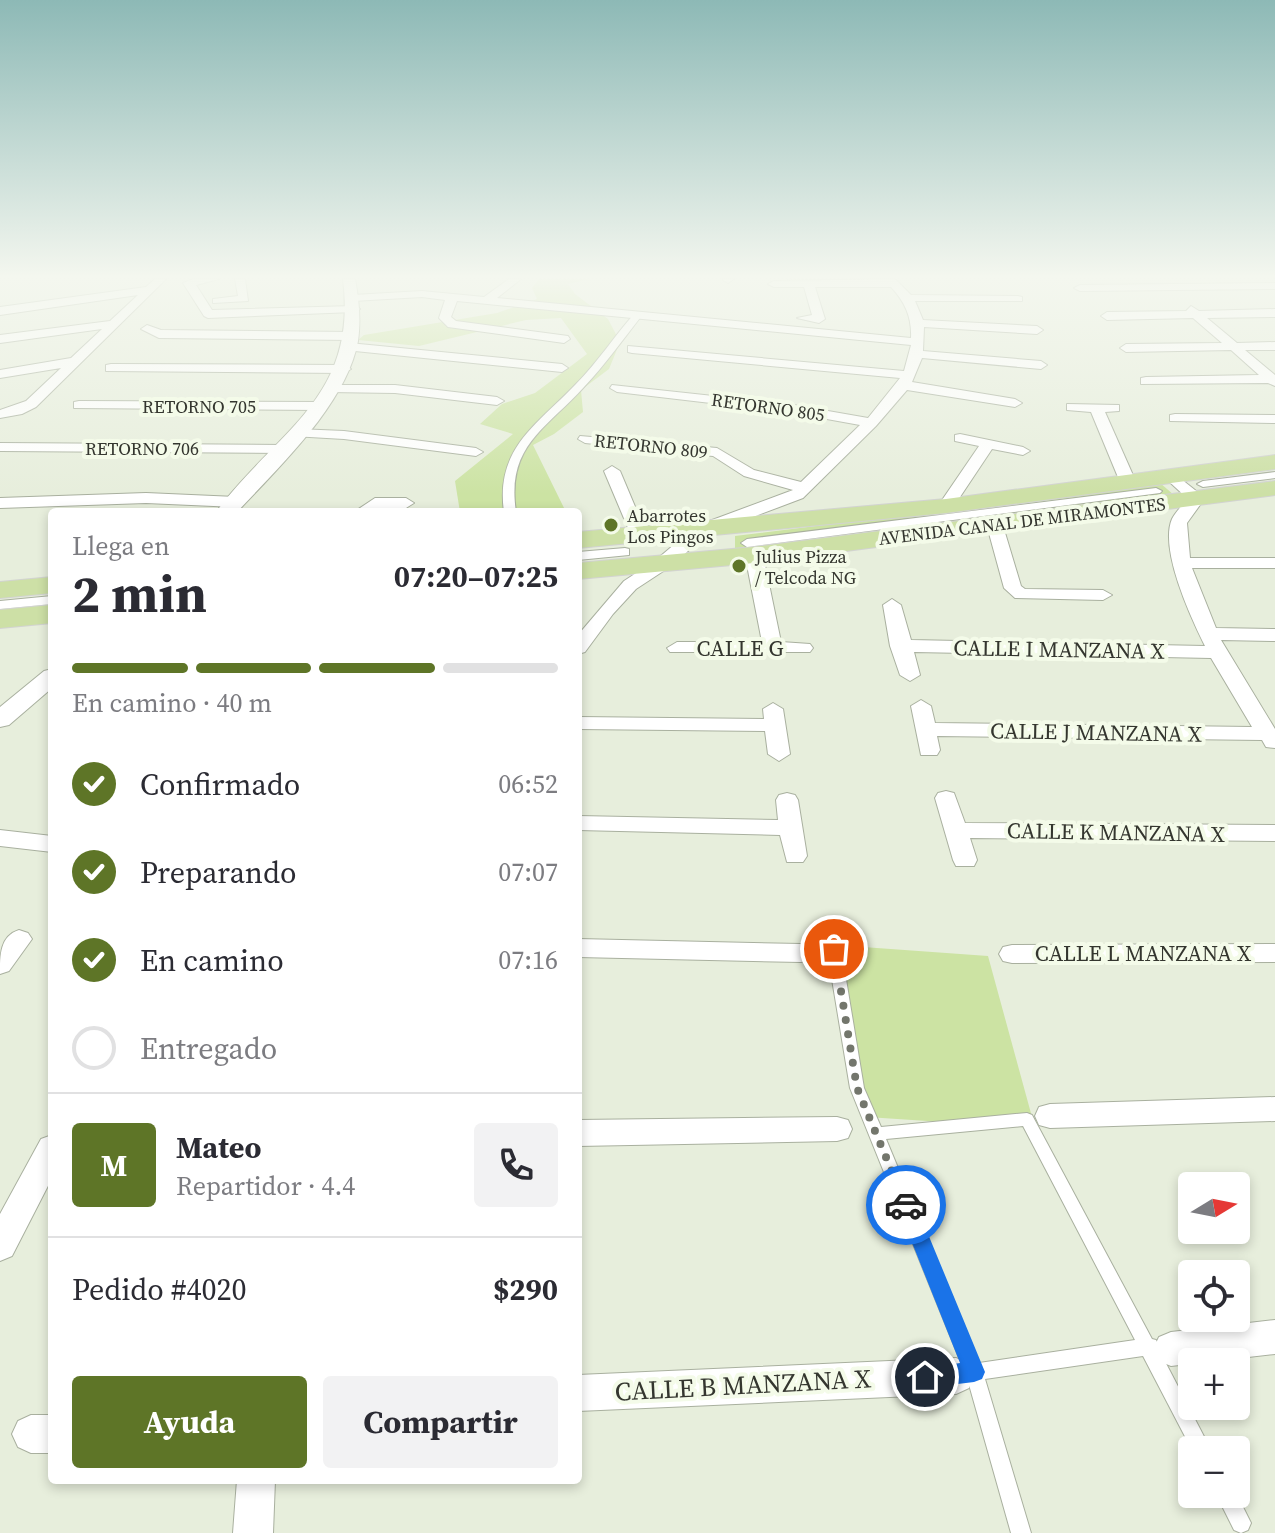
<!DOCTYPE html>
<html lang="es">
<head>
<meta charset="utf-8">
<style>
  :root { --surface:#fff; --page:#f2f2f3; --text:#2b2b33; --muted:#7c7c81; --line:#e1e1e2; --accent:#5e7527 }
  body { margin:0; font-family:"Source Serif 4",serif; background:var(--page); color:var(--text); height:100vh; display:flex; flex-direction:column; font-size:30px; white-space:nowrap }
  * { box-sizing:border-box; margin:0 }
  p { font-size:26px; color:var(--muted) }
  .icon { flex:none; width:44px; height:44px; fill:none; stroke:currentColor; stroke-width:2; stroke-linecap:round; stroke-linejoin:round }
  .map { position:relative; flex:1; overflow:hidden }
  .details { position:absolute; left:48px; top:508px; width:534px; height:976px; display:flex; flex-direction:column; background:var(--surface); border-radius:8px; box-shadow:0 4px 12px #0003 }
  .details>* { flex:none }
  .needle { width:52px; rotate:80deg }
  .buttons { position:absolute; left:1178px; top:1172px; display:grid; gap:16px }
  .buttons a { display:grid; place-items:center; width:72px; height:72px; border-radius:8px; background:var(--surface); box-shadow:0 4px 12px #0003; font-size:40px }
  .pin { position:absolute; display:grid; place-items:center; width:68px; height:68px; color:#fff; margin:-34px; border:4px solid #fff; border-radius:50%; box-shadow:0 2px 8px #0007 }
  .courier { position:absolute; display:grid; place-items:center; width:80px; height:80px; margin:-40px; border:6px solid #1a73e8; border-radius:50%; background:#fff; color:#222; box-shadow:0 2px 10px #0007 }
  .head em { font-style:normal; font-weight:700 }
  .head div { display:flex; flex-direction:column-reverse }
  .head { display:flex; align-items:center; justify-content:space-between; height:136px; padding:0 24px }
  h1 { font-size:52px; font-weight:700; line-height:60px }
  .bar { display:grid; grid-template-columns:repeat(4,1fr); gap:12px 8px; align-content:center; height:96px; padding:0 24px }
  .bar i { height:10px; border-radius:6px; background:var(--line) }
  .bar .active { background:var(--accent) }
  .bar p { grid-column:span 4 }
  .line { display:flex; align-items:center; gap:20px; padding:0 24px; border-top:2px solid var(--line) }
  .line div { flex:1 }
  .round { display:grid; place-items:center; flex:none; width:84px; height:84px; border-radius:8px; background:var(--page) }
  ol { padding:0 24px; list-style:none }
  li { display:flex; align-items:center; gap:24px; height:88px }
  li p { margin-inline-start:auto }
  li .icon { padding:8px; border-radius:50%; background:var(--accent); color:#fff; stroke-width:4 }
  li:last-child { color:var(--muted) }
  li i { width:44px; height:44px; border:4px solid var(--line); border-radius:50% }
  .primary-button { display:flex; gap:16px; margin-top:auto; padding:16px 24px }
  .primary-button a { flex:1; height:92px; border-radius:8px; background:var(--accent); color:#fff; font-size:32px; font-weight:700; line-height:92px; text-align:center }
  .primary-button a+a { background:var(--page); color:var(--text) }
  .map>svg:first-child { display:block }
  .green { fill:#cce3a3 }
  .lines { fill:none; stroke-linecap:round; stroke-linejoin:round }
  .service-casing { stroke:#a9b09f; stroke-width:2 }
  .pedestrian-casing { stroke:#a9b09f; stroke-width:2 }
  .minor-casing { stroke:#a9b09f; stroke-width:2 }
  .tertiary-casing { stroke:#a9b09f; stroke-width:2 }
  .primary-casing { stroke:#d2d3d1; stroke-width:2 }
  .service { fill:#fff; fill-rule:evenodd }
  .pedestrian { fill:#fff; fill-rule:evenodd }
  .minor { fill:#fff; fill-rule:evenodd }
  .tertiary { fill:#fff; fill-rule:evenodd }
  .primary { fill:#cde0a6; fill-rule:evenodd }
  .route { fill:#1a73e8 }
  .done { stroke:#73766c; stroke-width:8; stroke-dasharray:0 14.4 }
  .poi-dot { fill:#5e7527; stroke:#f4fbe9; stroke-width:3 }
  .labels { text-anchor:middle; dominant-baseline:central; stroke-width:8; stroke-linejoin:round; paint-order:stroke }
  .far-street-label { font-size:18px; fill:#34362f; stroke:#f4fbe9 }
  .far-poi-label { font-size:18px; fill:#34362f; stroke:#f4fbe9; text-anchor:start }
  .street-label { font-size:22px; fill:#34362f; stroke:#f4fbe9 }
  .near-street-label { font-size:26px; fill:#34362f; stroke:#f4fbe9 }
</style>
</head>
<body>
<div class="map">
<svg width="1275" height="1533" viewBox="0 0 1275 1533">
  <rect width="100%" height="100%" fill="#e7eedc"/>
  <path class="green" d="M539 279H590L568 284 575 294 608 319 620 342 609 369 581 390 583 412 554 434 533 445 566 512H460L455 481 513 434 480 424 502 404 535 393 587 354 561 318 526 320 419 346 358 340 364 335 497 313 537 299 532 288Z
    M1160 483 1174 495 735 552V536Z
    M835 945 988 956 1035 1128 867 1117Z"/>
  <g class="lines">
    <g class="service-casing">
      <path id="service" d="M834 944 839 946 841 949 864 1088 881 1127 1027 1113 1032 1115 1152 1339 1156 1340 1159 1346 1158 1348 1211 1450H1192L1143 1356 985 1379 1031 1533H1011L968 1381 964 1379 961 1373 963 1368 850 1088 827 949 829 946ZM1023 1126 1135 1340 979 1363 886 1139Z
        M1236 1493 1251 1523 1248 1530 1241 1533 1234 1530 1216 1494Z"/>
    </g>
    <g class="pedestrian-casing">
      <path id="pedestrian" d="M636 312 643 314C624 338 605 365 584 387 545 430 506 446 516 512H504C495 448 537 425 576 384 598 362 615 335 636 312Z
        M1275 472V478L1203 487 1197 484 1203 481Z
        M1156 488 1162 491 1160 493 747 547 741 543 747 539Z
        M625 548 629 549V555L578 560V552Z
        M52 596V604L0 609V601Z"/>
    </g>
    <g class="minor-casing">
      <path id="minor" d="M155 279H166L36 407 22 414 0 418V410L26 401 61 368 0 378V370L71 358 102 329 0 343V335L110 321 138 295 0 315V307L146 287Z
        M193 279H219L196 285 212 310 354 306 360 309 354 312 208 318 204 316 183 283Z
        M235 279H245L248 301 213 303V299L238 296Z
        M509 279H521L497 298 911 338C912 317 905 302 891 287H815L825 319 819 323 797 318 812 315 804 287H774L768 284 774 281 895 279 911 295 1018 296 1022 297V301H915L923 320 1037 326 1043 330 1037 334 924 327 923 351 1041 361 1047 365 1041 369 922 358 912 382 1015 399 1022 403 1015 407 907 390 876 426 803 498 708 534 668 568 636 589 613 614 585 652 578 654V635L624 581 656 560 696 526 793 490 744 476 713 456 585 443 578 439 580 436 717 448 754 470 801 482 860 425 788 412 617 392 610 388 612 385 788 404 868 418 900 378 632 353 628 352V346L904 371 911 345 457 301 451 317 456 321 568 336 570 339 564 343 448 327 439 318 445 300 422 297 353 301 347 298 353 295 422 291 484 297Z
        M734 279 728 283 723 280V279Z
        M1275 283V289L1080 291 1074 288 1080 285Z
        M1191 306 1199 311 1275 309V317L1207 318 1237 343 1275 342V350H1245L1275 375V386L1268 383 1141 384V378L1146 377 1259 375 1231 350 1126 352 1120 348 1126 344 1222 343 1193 318 1107 320 1101 316 1107 312 1186 311Z
        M147 325 161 330 352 332 358 336 352 340 159 338 141 329Z
        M349 343 562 364 568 368 562 372 345 350V344Z
        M111 364 344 365 351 369 344 373 106 371V365Z
        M333 385H395L497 397 504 401 497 405 395 393 328 392 326 389Z
        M79 401 320 402 327 406 320 410 74 408V402Z
        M1067 404 1119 405V411L1105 412 1136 482 1134 485 1128 487 1120 482 1091 412 1067 410Z
        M1175 414 1275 415V423L1170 421V415Z
        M297 429 344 431 476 448 483 452 476 456 344 439 292 436V430Z
        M960 434 1023 447 1030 451 1023 455 992 449 952 509 946 511 938 506 979 446 955 441V435Z
        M0 443 285 445 292 449 285 453 0 451Z
        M612 466 620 471 647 535 645 539H633L631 535 604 471Z
        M1171 471 1205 498 1187 523 1190 558H1275V568H1192L1216 628 1275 629V641L1221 640 1275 729V748L1266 747 1262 740 937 736 940 750 937 755H921L911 706 921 700 931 706 935 723 1252 727 1211 658 914 652 920 675 910 681 900 675 890 646 883 605 892 599 901 605 911 640 1205 646C1191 618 1159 549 1172 519 1176 511 1183 505 1188 499L1163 476Z
        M146 493 236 497 244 502 236 507 146 503 0 508V498Z
        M375 498H406L414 503 406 508 354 512Z
        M995 521 1003 526 1021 586 1025 589 1103 590 1112 595 1103 600 1015 598 1004 588 987 526Z
        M754 550 763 555 781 642 810 644 813 648 810 652H670L667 648 677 642H762L745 555Z
        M773 703 783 709 790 754 779 761 768 754 765 731 578 729V717L764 719 763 709Z
        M946 791 954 793 965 823 1275 825V841L970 838 977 860 974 866H956L953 860 935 798 938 793Z
        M787 793 795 795 798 800 807 856 803 862H787L780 835 578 830V816L778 820 776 800 779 795Z
        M0 830 52 836V852L0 846Z
        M19 930 28 933 32 939 9 971 0 974C0 955 0 936 19 930Z
        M578 939 801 944 810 946 814 953 810 960 801 962 578 957Z
        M1275 944V962L1012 963 1003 961 999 954 1003 947 1012 945Z
        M1275 1097V1121L1050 1128 1039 1125 1035 1116 1039 1107 1050 1104Z
        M837 1117 848 1120 852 1129 848 1138 837 1141 578 1146V1120Z
        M52 1135V1178L12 1256 0 1261V1214L41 1139Z
        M1275 1320V1354L1171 1366 1159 1361 1153 1349 1159 1337 1171 1332Z
        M956 1358 969 1364 974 1376 969 1388 956 1394 578 1411V1375Z
        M31 1415H52V1453H31L18 1447 12 1434 18 1421Z
        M237 1480H275L273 1533H233Z"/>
    </g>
    <g class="tertiary-casing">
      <path id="tertiary" d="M343 279H355C359 300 361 320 358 341 347 403 279 467 237 512H216C277 430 358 399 343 279Z
        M52 669V688L9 725 0 727V707L44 671Z"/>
    </g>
    <g class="primary-casing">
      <path id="primary" d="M1275 455V469L946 513 578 548V532L946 499Z
        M1275 481V495L754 563 578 579V563L754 547Z
        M52 577V593L0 598V582Z
        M52 605V623L0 628V610Z"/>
    </g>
    <use href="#service" class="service"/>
    <use href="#pedestrian" class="pedestrian"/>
    <use href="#minor" class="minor"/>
    <use href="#tertiary" class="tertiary"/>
    <use href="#primary" class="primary"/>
  </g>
  <linearGradient id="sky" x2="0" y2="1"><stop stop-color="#8db9b6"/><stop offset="0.56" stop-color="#f4f7ef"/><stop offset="1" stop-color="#f4f7ef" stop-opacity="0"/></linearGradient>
  <rect width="1275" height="494" fill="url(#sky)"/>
  <path class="route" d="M906 1197 913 1199 916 1205 985 1372 982 1379 974 1382 925 1388 917 1385 914 1377 917 1370 960 1363 897 1205 899 1199Z"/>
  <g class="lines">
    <path class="done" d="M834 949 857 1088 906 1205"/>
  </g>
  <g class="poi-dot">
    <circle cx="611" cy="525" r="8"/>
    <circle cx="739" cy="566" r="8"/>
  </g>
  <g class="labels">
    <g class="far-street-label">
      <text x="199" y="406">RETORNO 705</text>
      <text transform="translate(768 407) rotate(8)">RETORNO 805</text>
      <text transform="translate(651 446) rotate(6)">RETORNO 809</text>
      <text x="142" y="448">RETORNO 706</text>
      <text transform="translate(1022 521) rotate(-7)">AVENIDA CANAL DE MIRAMONTES</text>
    </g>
    <g class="far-poi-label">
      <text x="627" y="515">Abarrotes<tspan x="627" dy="21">Los Pingos</tspan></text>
      <text x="755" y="556">Julius Pizza<tspan x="755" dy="21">/ Telcoda NG</tspan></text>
    </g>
    <g class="street-label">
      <text x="740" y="648">CALLE G</text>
      <text transform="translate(1059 649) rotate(1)">CALLE I MANZANA X</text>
      <text transform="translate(1096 732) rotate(1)">CALLE J MANZANA X</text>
      <text transform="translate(1116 832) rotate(1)">CALLE K MANZANA X</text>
      <text x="1143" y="953">CALLE L MANZANA X</text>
    </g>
    <g class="near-street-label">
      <text transform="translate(743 1385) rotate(-3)">CALLE B MANZANA X</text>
    </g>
  </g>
</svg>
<div class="buttons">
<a><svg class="needle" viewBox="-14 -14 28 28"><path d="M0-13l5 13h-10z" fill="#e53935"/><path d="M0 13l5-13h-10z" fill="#7c7c81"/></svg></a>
<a><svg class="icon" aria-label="locate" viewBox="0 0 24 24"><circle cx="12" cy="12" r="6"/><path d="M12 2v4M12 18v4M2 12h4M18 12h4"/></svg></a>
<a>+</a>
<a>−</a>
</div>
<div class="pin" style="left:834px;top:949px;background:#ea580c"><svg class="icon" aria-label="bag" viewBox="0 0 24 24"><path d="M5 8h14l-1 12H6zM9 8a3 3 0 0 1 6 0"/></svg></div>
<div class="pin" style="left:925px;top:1377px;background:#1f2937"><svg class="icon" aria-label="home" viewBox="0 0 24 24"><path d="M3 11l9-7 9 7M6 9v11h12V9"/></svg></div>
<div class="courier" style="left:906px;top:1205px"><svg class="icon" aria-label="car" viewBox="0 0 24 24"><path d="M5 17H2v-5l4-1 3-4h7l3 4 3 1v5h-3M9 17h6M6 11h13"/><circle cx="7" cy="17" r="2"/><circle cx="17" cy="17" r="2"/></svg></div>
<section class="details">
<div class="head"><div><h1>2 min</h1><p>Llega en</p></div><em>07:20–07:25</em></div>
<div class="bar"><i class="active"></i><i class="active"></i><i class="active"></i><i></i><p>En camino · 40 m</p></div>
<ol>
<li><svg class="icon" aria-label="check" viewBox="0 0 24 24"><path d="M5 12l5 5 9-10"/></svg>Confirmado<p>06:52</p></li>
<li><svg class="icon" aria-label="check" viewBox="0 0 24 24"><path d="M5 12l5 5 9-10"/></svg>Preparando<p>07:07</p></li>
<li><svg class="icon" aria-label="check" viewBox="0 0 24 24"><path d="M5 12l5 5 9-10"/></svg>En camino<p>07:16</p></li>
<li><i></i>Entregado</li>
</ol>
<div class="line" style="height:144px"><b class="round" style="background:var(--accent);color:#fff">M</b><div><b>Mateo</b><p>Repartidor · 4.4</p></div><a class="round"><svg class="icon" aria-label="phone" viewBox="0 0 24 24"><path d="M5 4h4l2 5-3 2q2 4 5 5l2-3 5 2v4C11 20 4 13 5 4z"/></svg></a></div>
<div class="line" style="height:104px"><div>Pedido #4020</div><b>$290</b></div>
<div class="primary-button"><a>Ayuda</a><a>Compartir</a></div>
</section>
</div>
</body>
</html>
